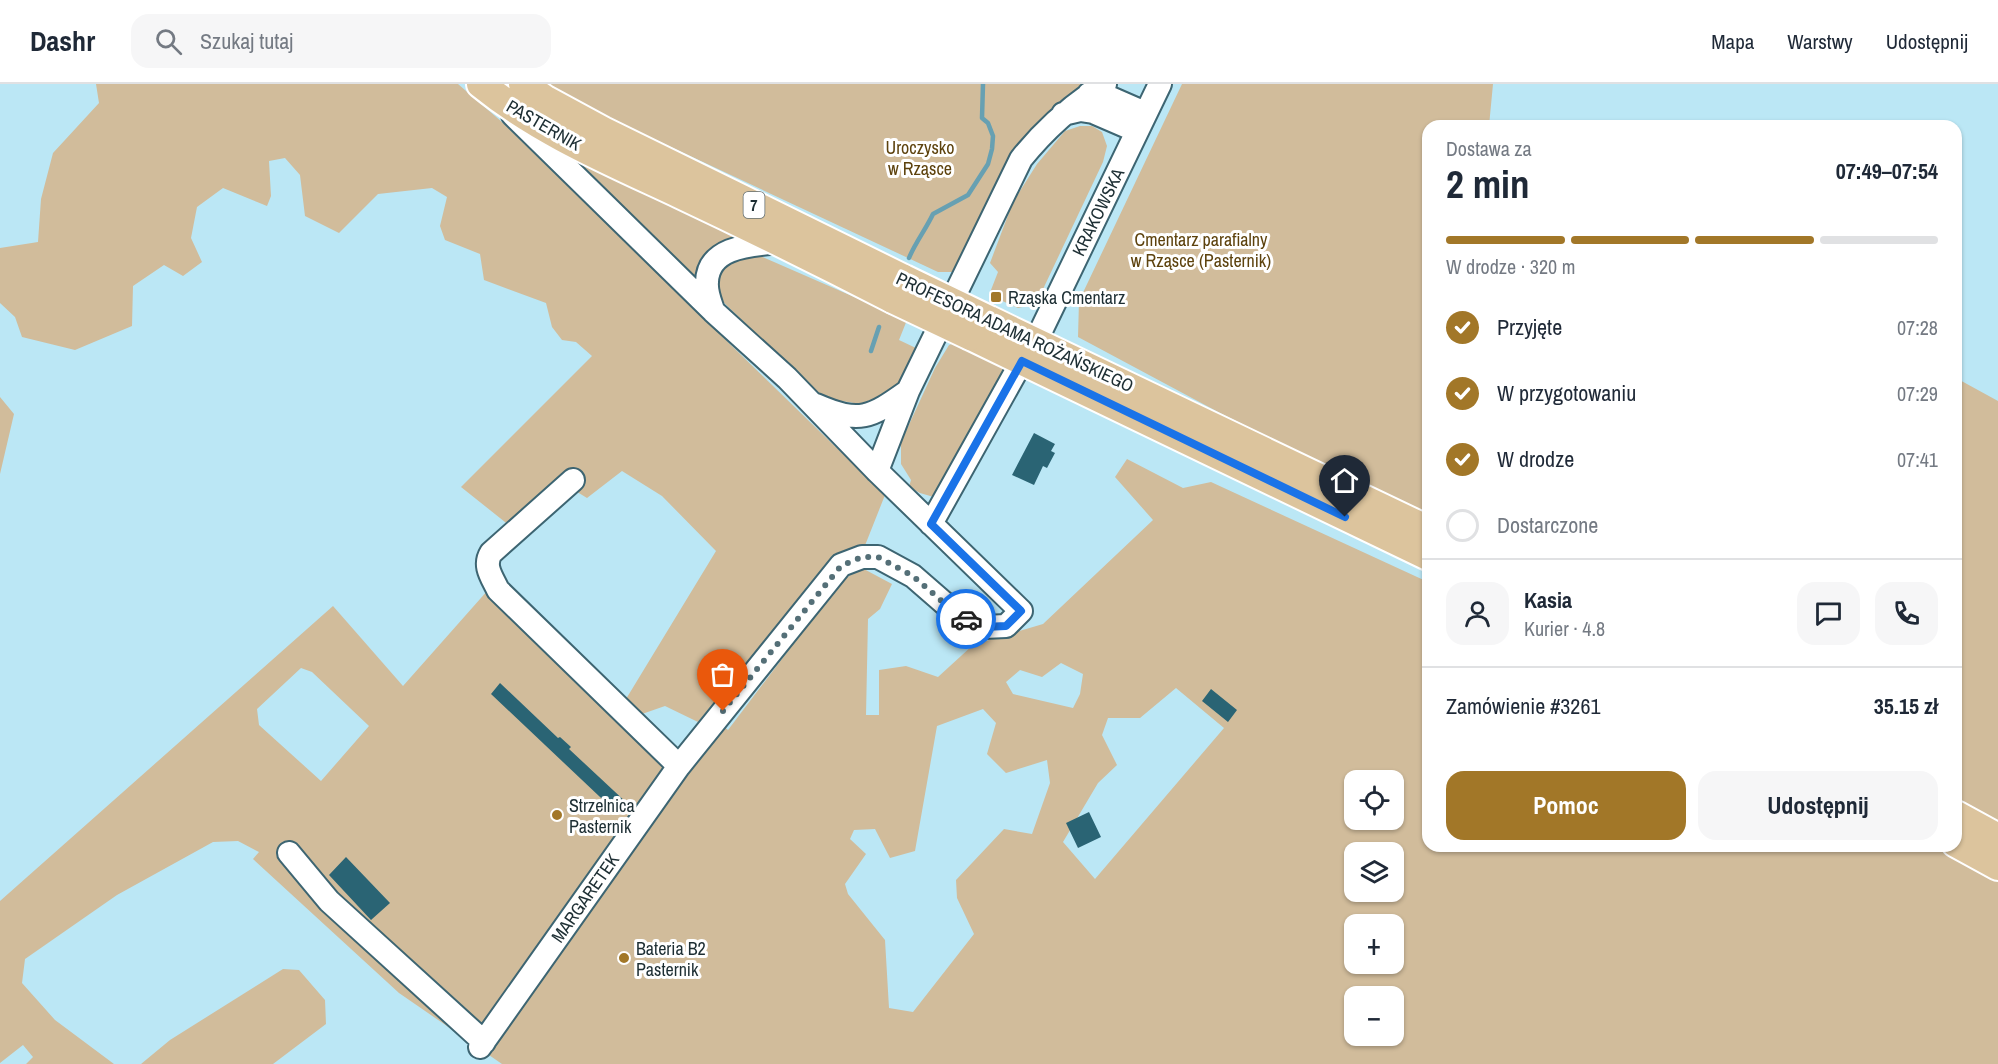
<!DOCTYPE html>
<html lang="pl">
<head>
<meta charset="utf-8">
<style>
  :root { --surface:#fff; --page:#f6f6f7; --text:#1f2937; --muted:#747a83; --line:#e0e1e3; --accent:#a27728 }
  body { margin:0; font-family:"Archivo Narrow",sans-serif; background:var(--page); color:var(--text); height:100vh; display:flex; flex-direction:column; font-size:22px; white-space:nowrap }
  * { box-sizing:border-box; margin:0 }
  p { font-size:20px; color:var(--muted) }
  .icon { flex:none; width:33px; height:33px; fill:none; stroke:currentColor; stroke-width:2; stroke-linecap:round; stroke-linejoin:round }
  .map { position:relative; flex:1; overflow:hidden }
  .details { position:absolute; left:1422px; top:36px; width:540px; height:732px; display:flex; flex-direction:column; background:var(--surface); border-radius:18px; box-shadow:0 2px 4px #0004 }
  .details>* { flex:none }
  .buttons { position:absolute; left:1344px; top:686px; display:grid; gap:12px }
  .buttons a { display:grid; place-items:center; width:60px; height:60px; border-radius:12px; background:var(--surface); box-shadow:0 2px 4px #0004; font-size:30px }
  .pin { position:absolute; display:grid; place-items:center; width:51px; height:51px; color:#fff; margin:-62px -26px; border-radius:50% 50% 50% 0; rotate:-45deg; box-shadow:0 0 6px #0007 }
  .pin .icon { rotate:45deg }
  .courier { position:absolute; display:grid; place-items:center; width:60px; height:60px; margin:-30px; border:4px solid #1a73e8; border-radius:50%; background:#fff; color:#222; box-shadow:0 2px 8px #0007 }
  .overview em { font-style:normal; font-weight:700 }
  .overview div { display:flex; flex-direction:column-reverse }
  .overview { display:flex; align-items:center; justify-content:space-between; height:102px; padding:0 24px }
  h1 { font-size:39px; font-weight:700; line-height:45px }
  .bar { display:grid; grid-template-columns:repeat(4,1fr); gap:9px 6px; align-content:center; height:72px; padding:0 24px }
  .bar i { height:8px; border-radius:4px; background:var(--line) }
  .bar .selected { background:var(--accent) }
  .bar p { grid-column:span 4 }
  .line { display:flex; align-items:center; gap:15px; padding:0 24px; border-top:2px solid var(--line) }
  .line div { flex:1 }
  .round { display:grid; place-items:center; flex:none; width:63px; height:63px; border-radius:18px; background:var(--page) }
  ol { padding:0 24px; list-style:none }
  li { display:flex; align-items:center; gap:18px; height:66px }
  li p { margin-inline-start:auto }
  li .icon { padding:6px; border-radius:50%; background:var(--accent); color:#fff; stroke-width:4 }
  li:last-child { color:var(--muted) }
  li i { width:33px; height:33px; border:3px solid var(--line); border-radius:50% }
  .button { display:flex; gap:12px; margin-top:auto; padding:12px 24px }
  .button a { flex:1; height:69px; border-radius:18px; background:var(--accent); color:#fff; font-size:24px; font-weight:700; line-height:69px; text-align:center }
  .button a+a { background:var(--page); color:var(--text) }
  header { display:flex; align-items:center; gap:36px; box-sizing:border-box; height:84px; padding:0 30px; background:var(--surface); border-bottom:2px solid var(--line) }
  header strong { font-size:28px }
  nav { display:flex; gap:33px; margin-inline-start:auto; font-size:21px }
  .search { width:420px; height:54px; background:var(--page); display:flex; align-items:center; gap:15px; box-sizing:border-box; padding:0 21px; border-radius:18px; color:var(--muted); font-size:22px }
  .map>svg:first-child { display:block }
  .green { fill:#d1bc9b; fill-rule:evenodd }
  .lines { fill:none; stroke-linecap:round; stroke-linejoin:round }
  .stream { stroke:#67a0b2; stroke-width:4.5 }
  .building { fill:#2a6474 }
  .minor-casing { stroke:#3d6572; stroke-width:26 }
  .major-casing { stroke:#fff; stroke-width:32 }
  .minor { stroke:#fff; stroke-width:22 }
  .major { stroke:#dcc49d; stroke-width:28 }
  .major-bridge-casing { stroke:#fff; stroke-width:32; stroke-linecap:butt }
  .major-bridge { stroke:#dcc49d; stroke-width:28 }
  .done { stroke:#546f77; stroke-width:6; stroke-dasharray:0 10.8 }
  .route { stroke:#1a73e8; stroke-width:8 }
  .poi-dot { fill:#a27728; stroke:#fff; stroke-width:2 }
  .labels { text-anchor:middle; dominant-baseline:central; stroke-width:6; stroke-linejoin:round; paint-order:stroke }
  .shield { fill:#fff; stroke:#616d70; stroke-width:1.5 }
  .shield-label { font-size:16px; font-weight:bold; fill:#1d2e33 }
  .street-label { font-size:18px; fill:#1d2e33; stroke:#fff }
  .park-label { font-size:18px; fill:#5d420d; stroke:#fff }
  .poi-label { font-size:18px; fill:#1d2e33; stroke:#fff; text-anchor:start }
</style>
</head>
<body>
<header>
<strong>Dashr</strong>
<div class="search"><svg class="icon" aria-label="search" viewBox="0 0 24 24"><circle cx="10" cy="10" r="6"/><path d="M15 15l6 6"/></svg>Szukaj tutaj</div>
<nav><a>Mapa</a><a>Warstwy</a><a>Udostępnij</a></nav>
</header>
<div class="map">
<svg width="1998" height="980" viewBox="0 0 1998 980">
  <rect width="100%" height="100%" fill="#bbe7f5"/>
  <path class="green" d="M96 0H458L502 38 885 411 864 464 829 480 698 638 665 622 642 630 626 615 716 467 662 412 622 387 587 414 561 398 510 442 461 403 592 272 576 258 562 256 552 243 546 219 484 196 480 170 445 156 440 142 447 113 432 104 378 110 339 149 305 132 300 91 285 74 269 77 271 112 267 122 223 104 197 123 191 154 202 178 183 192 164 181 133 202 132 242 75 266 22 253 15 233 0 219V164L38 158 41 115 53 69 99 19Z
    M546 0H1090C1067 15 1044 30 1025 52 997 84 974 147 956 188H938L596 28Z
    M1182 0H1493L1489 42H1428V432L1220 329 1078 253 1079 217Z
    M1080 42H1092L1102 48 1107 62 1103 78 1036 220 1018 224 989 211 998 188 990 179 1013 118 1037 80 1065 47Z
    M563 68 736 152 716 164 697 197Z
    M734 172H760L907 236 899 256 918 265 894 307 860 320 823 314 720 215 718 190Z
    M954 259 1008 282 937 414 920 409 909 403 911 396 901 380V358L935 284 949 261Z
    M1956 294 1998 317V741L1956 716Z
    M0 313 14 330 0 390Z
    M1127 375 1183 404 1211 398 1428 498V762H1941L1998 793V980H502L399 909 253 775 259 768 238 757 213 758 117 811 25 875 22 899 55 936 114 980H26L33 973 23 961 0 979V817L333 522 403 602 488 506 665 677 723 642 728 646 841 497 862 484 892 500 880 525 868 535 866 631H879V586L906 582 938 593 973 561 1043 540 1153 436 1115 393ZM1061 579 1083 590 1080 610 1073 624 1013 610 1006 598 1020 586 1042 593ZM301 584 312 588 369 642 321 697 259 641 257 625ZM1176 604 1224 644 1095 795 1063 758 1098 699 1117 681 1102 651 1108 634H1140ZM983 625 996 639 987 670 1006 689 1047 676 1050 699 1032 750 1004 745 956 796 957 814 974 850 913 928 889 924 885 856 848 810 845 800 866 770 850 755 854 746 875 745 890 774 915 767 937 642ZM1354 696H1394V735H1354ZM1354 768H1394V807H1354ZM1354 840H1394V879H1354ZM1354 912H1394V951H1354Z
    M283 885 299 886 325 916 326 940 273 980H141L170 956Z"/>
  <g class="lines">
    <path class="stream" d="M909 174C915 159 926 145 933 130L968 111 988 80 992 65 993 52 988 39 982 34 983 0
      M871 267 879 243"/>
  </g>
  <path class="building" d="M1034 349 1055 360 1051 367 1055 369 1047 384 1043 382 1034 401 1012 391Z
    M500 599 558 654 560 653 571 663 569 665 628 720 618 730 491 610Z
    M1211 605 1237 626 1228 638 1202 617Z
    M1089 728 1101 753 1078 764 1066 739Z
    M346 773 390 819 371 836 329 791Z"/>
  <g class="lines">
    <g class="minor-casing">
      <path id="minor" d="M1089 10 1106 12 1145 29
        M1063 30 1080 26 1093 28 1137 47
        M713 226C710 217 706 208 707 198 708 161 754 161 782 158
        M1036 257 1160 0
        M816 321C860 340 870 334 908 307
        M877 387 908 307 1021 75C1045 45 1072 21 1105 0
        M573 396 491 469C483 482 492 493 498 506L679 682
        M931 440 1022 277
        M289 769 329 817 484 958
        M480 963 679 682 841 481 862 473H878L913 492 959 532 984 543 1006 542 1021 527 877 387 787 294 713 227 513 31"/>
    </g>
    <g class="major-casing">
      <path id="major" d="M481 0C540 48 612 78 680 110 752 144 823 179 893 215
        M523 0 544 15 603 47 904 195
        M989 236 1428 446
        M971 252 1428 472
        M1956 731 1998 754
        M1956 759 1998 782"/>
    </g>
    <use href="#minor" class="minor"/>
    <use href="#major" class="major"/>
    <g class="major-bridge-casing">
      <path id="major-bridge" d="M904 195 989 236
        M893 215 971 252"/>
    </g>
    <use href="#major-bridge" class="major-bridge"/>
  </g>
  <g class="lines">
    <path class="done" d="M723 627 841 482 862 473H878L913 492 959 532 966 535"/>
    <path class="route" d="M966 535 984 543 1006 542 1021 527 931 440 1022 277 1345 433"/>
  </g>
  <g class="poi-dot">
    <rect x="990" y="207" width="12" height="12" rx="3"/>
    <circle cx="557" cy="731" r="6"/>
    <circle cx="624" cy="874" r="6"/>
  </g>
  <g class="labels">
    <rect class="shield" x="743.5" y="108" width="21" height="26" rx="4.5"/>
    <g class="shield-label">
      <text x="754" y="121">7</text>
    </g>
    <g class="street-label">
      <text transform="translate(544 41) rotate(30)">PASTERNIK</text>
      <text transform="translate(1098 128) rotate(-64)">KRAKOWSKA</text>
      <text transform="translate(1015 248) rotate(25)">PROFESORA ADAMA ROŻAŃSKIEGO</text>
      <text transform="translate(585 814) rotate(-55)">MARGARETEK</text>
    </g>
    <g class="park-label">
      <text x="920" y="63">Uroczysko<tspan x="920" dy="21">w Rząsce</tspan></text>
      <text x="1201" y="155">Cmentarz parafialny<tspan x="1201" dy="21">w Rząsce (Pasternik)</tspan></text>
    </g>
    <g class="poi-label">
      <text x="1008" y="213">Rząska Cmentarz</text>
      <text x="569" y="721">Strzelnica<tspan x="569" dy="21">Pasternik</tspan></text>
      <text x="636" y="864">Bateria B2<tspan x="636" dy="21">Pasternik</tspan></text>
    </g>
  </g>
</svg>
<div class="buttons">
<a><svg class="icon" aria-label="locate" viewBox="0 0 24 24"><circle cx="12" cy="12" r="6"/><path d="M12 2v4M12 18v4M2 12h4M18 12h4"/></svg></a>
<a><svg class="icon" aria-label="layers" viewBox="0 0 24 24"><path d="M12 4l9 5-9 5-9-5zM3 14l9 5 9-5"/></svg></a>
<a>+</a>
<a>−</a>
</div>
<div class="pin" style="left:723px;top:627px;background:#ea580c"><svg class="icon" aria-label="bag" viewBox="0 0 24 24"><path d="M5 8h14l-1 12H6zM9 8a3 3 0 0 1 6 0"/></svg></div>
<div class="pin" style="left:1345px;top:433px;background:#1f2937"><svg class="icon" aria-label="home" viewBox="0 0 24 24"><path d="M3 11l9-7 9 7M6 9v11h12V9"/></svg></div>
<div class="courier" style="left:966px;top:535px"><svg class="icon" aria-label="car" viewBox="0 0 24 24"><path d="M5 17H2v-5l4-1 3-4h7l3 4 3 1v5h-3M9 17h6M6 11h13"/><circle cx="7" cy="17" r="2"/><circle cx="17" cy="17" r="2"/></svg></div>
<section class="details">
<div class="overview"><div><h1>2 min</h1><p>Dostawa za</p></div><em>07:49–07:54</em></div>
<div class="bar"><i class="selected"></i><i class="selected"></i><i class="selected"></i><i></i><p>W drodze · 320 m</p></div>
<ol>
<li><svg class="icon" aria-label="check" viewBox="0 0 24 24"><path d="M5 12l5 5 9-10"/></svg>Przyjęte<p>07:28</p></li>
<li><svg class="icon" aria-label="check" viewBox="0 0 24 24"><path d="M5 12l5 5 9-10"/></svg>W przygotowaniu<p>07:29</p></li>
<li><svg class="icon" aria-label="check" viewBox="0 0 24 24"><path d="M5 12l5 5 9-10"/></svg>W drodze<p>07:41</p></li>
<li><i></i>Dostarczone</li>
</ol>
<div class="line" style="height:108px"><a class="round"><svg class="icon" aria-label="person" viewBox="0 0 24 24"><circle cx="12" cy="8" r="4"/><path d="M4 21q1-7 8-7t8 7"/></svg></a><div><b>Kasia</b><p>Kurier · 4.8</p></div><a class="round"><svg class="icon" aria-label="chat" viewBox="0 0 24 24"><path d="M4 5h16v11H9l-5 4z"/></svg></a><a class="round"><svg class="icon" aria-label="phone" viewBox="0 0 24 24"><path d="M5 4h4l2 5-3 2q2 4 5 5l2-3 5 2v4C11 20 4 13 5 4z"/></svg></a></div>
<div class="line" style="height:78px"><div>Zamówienie #3261</div><b>35.15 zł</b></div>
<div class="button"><a>Pomoc</a><a>Udostępnij</a></div>
</section>
</div>
</body>
</html>
